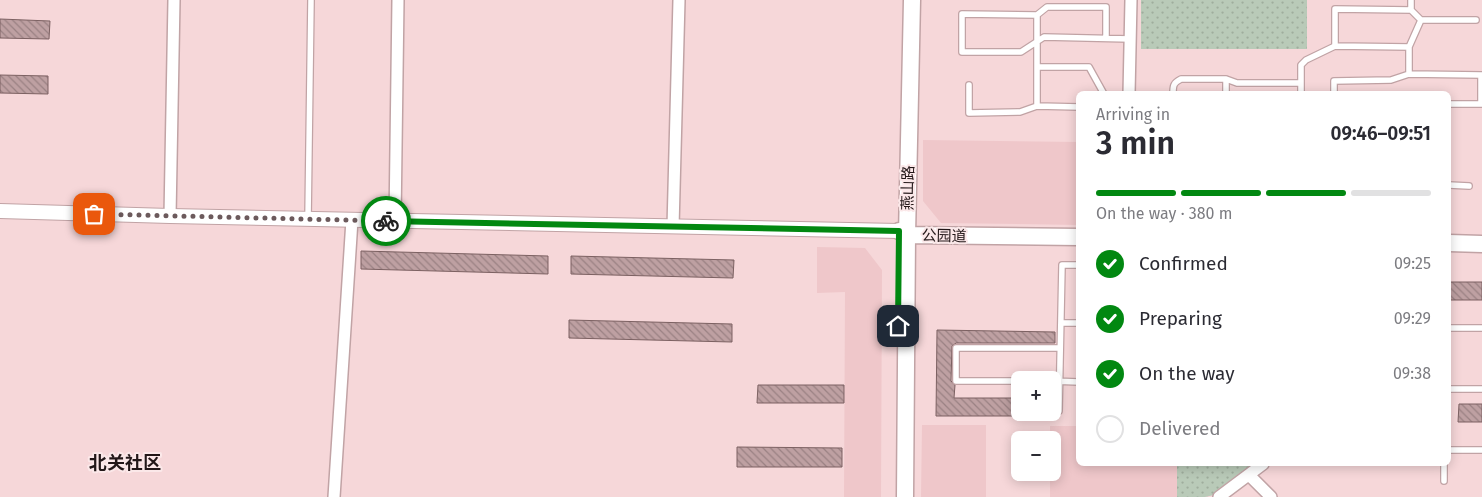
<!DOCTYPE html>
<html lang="en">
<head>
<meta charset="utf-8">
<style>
  :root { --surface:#fff; --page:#f2f2f3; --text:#2b2b33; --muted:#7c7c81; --line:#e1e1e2; --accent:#028811 }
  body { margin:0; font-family:"Fira Sans","Noto Sans SC",sans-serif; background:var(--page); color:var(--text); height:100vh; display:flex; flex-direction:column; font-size:19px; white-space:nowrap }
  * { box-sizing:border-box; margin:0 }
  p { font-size:16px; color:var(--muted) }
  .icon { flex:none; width:28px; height:28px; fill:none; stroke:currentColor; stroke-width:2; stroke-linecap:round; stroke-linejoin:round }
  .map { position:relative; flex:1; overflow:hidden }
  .panel { position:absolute; left:1076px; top:91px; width:375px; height:375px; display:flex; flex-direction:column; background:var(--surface); border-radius:8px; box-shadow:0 2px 12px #0003 }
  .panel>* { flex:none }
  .fabs { position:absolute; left:1011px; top:371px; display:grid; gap:10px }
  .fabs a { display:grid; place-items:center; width:50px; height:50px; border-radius:8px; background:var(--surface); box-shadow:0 2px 12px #0003; font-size:25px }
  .pin { position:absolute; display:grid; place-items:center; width:42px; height:42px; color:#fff; margin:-21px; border-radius:10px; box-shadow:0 2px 8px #0006 }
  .courier { position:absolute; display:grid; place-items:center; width:50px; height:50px; margin:-25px; border:4px solid #028811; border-radius:50%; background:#fff; color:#222; box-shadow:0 1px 6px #0007 }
  .overview em { font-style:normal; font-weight:600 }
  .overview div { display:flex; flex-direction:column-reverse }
  .overview { display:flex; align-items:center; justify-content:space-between; height:85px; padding:0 20px }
  h1 { font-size:32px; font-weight:600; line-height:38px }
  .bar { display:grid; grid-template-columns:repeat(4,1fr); gap:8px 5px; align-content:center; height:60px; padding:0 20px }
  .bar i { height:6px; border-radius:4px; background:var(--line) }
  .bar .active { background:var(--accent) }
  .bar p { grid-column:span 4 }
  ol { padding:0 20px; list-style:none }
  li { display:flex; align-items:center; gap:15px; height:55px }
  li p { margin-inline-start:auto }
  li .icon { padding:5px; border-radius:50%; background:var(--accent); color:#fff; stroke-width:4 }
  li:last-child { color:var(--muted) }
  li i { width:28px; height:28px; border:2px solid var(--line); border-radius:50% }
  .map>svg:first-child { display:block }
  .built { fill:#efc7ca }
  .garden { fill:url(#garden-dots) }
  .building { fill:url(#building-back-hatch); stroke:#7c6162 }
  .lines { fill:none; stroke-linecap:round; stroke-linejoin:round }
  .service-casing { stroke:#c1a3a5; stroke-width:8 }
  .minor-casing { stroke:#c1a3a5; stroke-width:14 }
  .tertiary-casing { stroke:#c1a3a5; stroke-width:16 }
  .secondary-casing { stroke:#c1a3a5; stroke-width:19 }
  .service { stroke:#fff; stroke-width:5.5 }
  .minor { stroke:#fff; stroke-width:11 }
  .tertiary { stroke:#fff; stroke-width:14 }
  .secondary { stroke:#fff; stroke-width:16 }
  .done { stroke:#6c5a5c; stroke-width:5; stroke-dasharray:0 9 }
  .route { stroke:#028811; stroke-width:6 }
  .labels { text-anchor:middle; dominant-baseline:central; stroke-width:4; stroke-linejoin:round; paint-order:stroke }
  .street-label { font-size:15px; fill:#221718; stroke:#fbe8e9 }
  .quarter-label { font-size:18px; font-weight:bold; fill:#221718; stroke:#fbe8e9 }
</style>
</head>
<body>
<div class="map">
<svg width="1482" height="497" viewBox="0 0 1482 497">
  <defs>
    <pattern id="garden-dots" width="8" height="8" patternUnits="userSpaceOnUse" patternTransform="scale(1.25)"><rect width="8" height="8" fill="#b9cab8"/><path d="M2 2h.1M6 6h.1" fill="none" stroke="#9fad9d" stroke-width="1.8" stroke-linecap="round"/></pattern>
    <pattern id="building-back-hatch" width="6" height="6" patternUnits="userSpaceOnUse" patternTransform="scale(1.25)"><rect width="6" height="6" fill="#bea0a2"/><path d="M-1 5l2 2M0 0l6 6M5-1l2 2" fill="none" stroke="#9a8183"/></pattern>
  </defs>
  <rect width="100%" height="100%" fill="#f6d7d9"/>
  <path class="built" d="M923 140 1079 142V225L941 223 923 201Z
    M817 247 865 248 882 270 881 497H844L845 292 817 293Z
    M922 425H986V497H921Z
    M1050 426H1079V464H1177V497H1050V473L1052 472V440H1050Z"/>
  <path class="garden" d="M1141 0H1307V49H1141Z
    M1177 464H1254L1214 495 1205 497H1177Z"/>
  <path class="building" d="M0 19 50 21 49 39 0 38Z
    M0 75 48 76V94L0 93Z
    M361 251 548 256V274L361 269Z
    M571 256 734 260 733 278 571 274Z
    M1449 282H1482V300H1449Z
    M569 320 732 324V342L569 338Z
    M937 330 1055 332V343H956L952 346 951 381 955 385 954 398H1020V416H936Z
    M758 385H844V403H757Z
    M1459 404H1482V422H1458Z
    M737 447 842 448V467H737Z"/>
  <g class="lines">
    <g class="service-casing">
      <path id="service" d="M1037 15 1047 7H1106V38
        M1421 20H1476
        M1409 47 1335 46V9L1411 10
        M1037 67H1089L1104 94
        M1409 74V47L1421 20 1411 10V0
        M1226 79V94
        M969 85V113L1020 112 1037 106
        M1173 94C1173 86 1173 83 1181 79H1226L1237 83H1300
        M1301 94V65L1306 60 1335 46
        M1334 94V81L1391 80 1409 74 1481 75V104H1449
        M1079 107 1037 106C1037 76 1037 45 1037 15L962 14V52H1021L1044 37 1130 39
        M1449 185 1469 186
        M308 219 311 0
        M1061 323H1079
        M1449 328H1482
        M1020 381H956V348H1060
        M1052 381 1079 382
        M1449 389H1482
        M1059 411 1062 265H1079
        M1449 450H1482
        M1444 481V464"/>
    </g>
    <g class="minor-casing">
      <path id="minor" d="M1129 94 1131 0
        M170 216 174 0
        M395 221 398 0
        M673 227 679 0
        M1249 475 1271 497
        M334 497 352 220
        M1219 497 1263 464"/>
    </g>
    <g class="tertiary-casing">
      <path id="tertiary" d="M0 211 170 216 899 231"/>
    </g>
    <g class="secondary-casing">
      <path id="secondary" d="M899 231 907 235 1079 237
        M1449 243 1482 244
        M905 497 907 235 912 0"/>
    </g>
    <use href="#service" class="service"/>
    <use href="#minor" class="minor"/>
    <use href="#tertiary" class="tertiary"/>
    <use href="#secondary" class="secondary"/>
  </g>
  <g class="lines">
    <path class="done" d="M94 214 386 221"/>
    <path class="route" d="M386 221 899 231 898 326"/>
  </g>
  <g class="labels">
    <g class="street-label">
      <text transform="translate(908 188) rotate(-89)">燕山路</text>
      <text transform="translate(944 236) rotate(1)">公园道</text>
    </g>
    <g class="quarter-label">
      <text x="125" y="463">北关社区</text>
    </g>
  </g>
</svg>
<div class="fabs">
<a>+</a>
<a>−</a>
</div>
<div class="pin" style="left:94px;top:214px;background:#ea580c"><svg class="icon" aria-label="bag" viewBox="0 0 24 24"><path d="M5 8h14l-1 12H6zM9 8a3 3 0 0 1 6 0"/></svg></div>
<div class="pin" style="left:898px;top:326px;background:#1f2937"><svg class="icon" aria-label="home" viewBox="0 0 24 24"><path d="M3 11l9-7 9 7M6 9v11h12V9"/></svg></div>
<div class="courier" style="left:386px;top:221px"><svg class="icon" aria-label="bike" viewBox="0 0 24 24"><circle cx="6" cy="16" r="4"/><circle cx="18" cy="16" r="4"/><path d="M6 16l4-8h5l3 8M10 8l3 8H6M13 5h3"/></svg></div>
<section class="panel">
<div class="overview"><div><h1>3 min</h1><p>Arriving in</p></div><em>09:46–09:51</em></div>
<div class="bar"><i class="active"></i><i class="active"></i><i class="active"></i><i></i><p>On the way · 380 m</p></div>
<ol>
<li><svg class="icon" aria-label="check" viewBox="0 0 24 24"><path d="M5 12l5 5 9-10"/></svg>Confirmed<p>09:25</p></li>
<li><svg class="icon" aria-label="check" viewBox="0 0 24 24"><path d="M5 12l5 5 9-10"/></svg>Preparing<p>09:29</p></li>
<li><svg class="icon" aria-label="check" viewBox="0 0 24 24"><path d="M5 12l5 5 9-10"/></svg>On the way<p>09:38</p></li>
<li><i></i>Delivered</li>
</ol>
</section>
</div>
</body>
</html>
